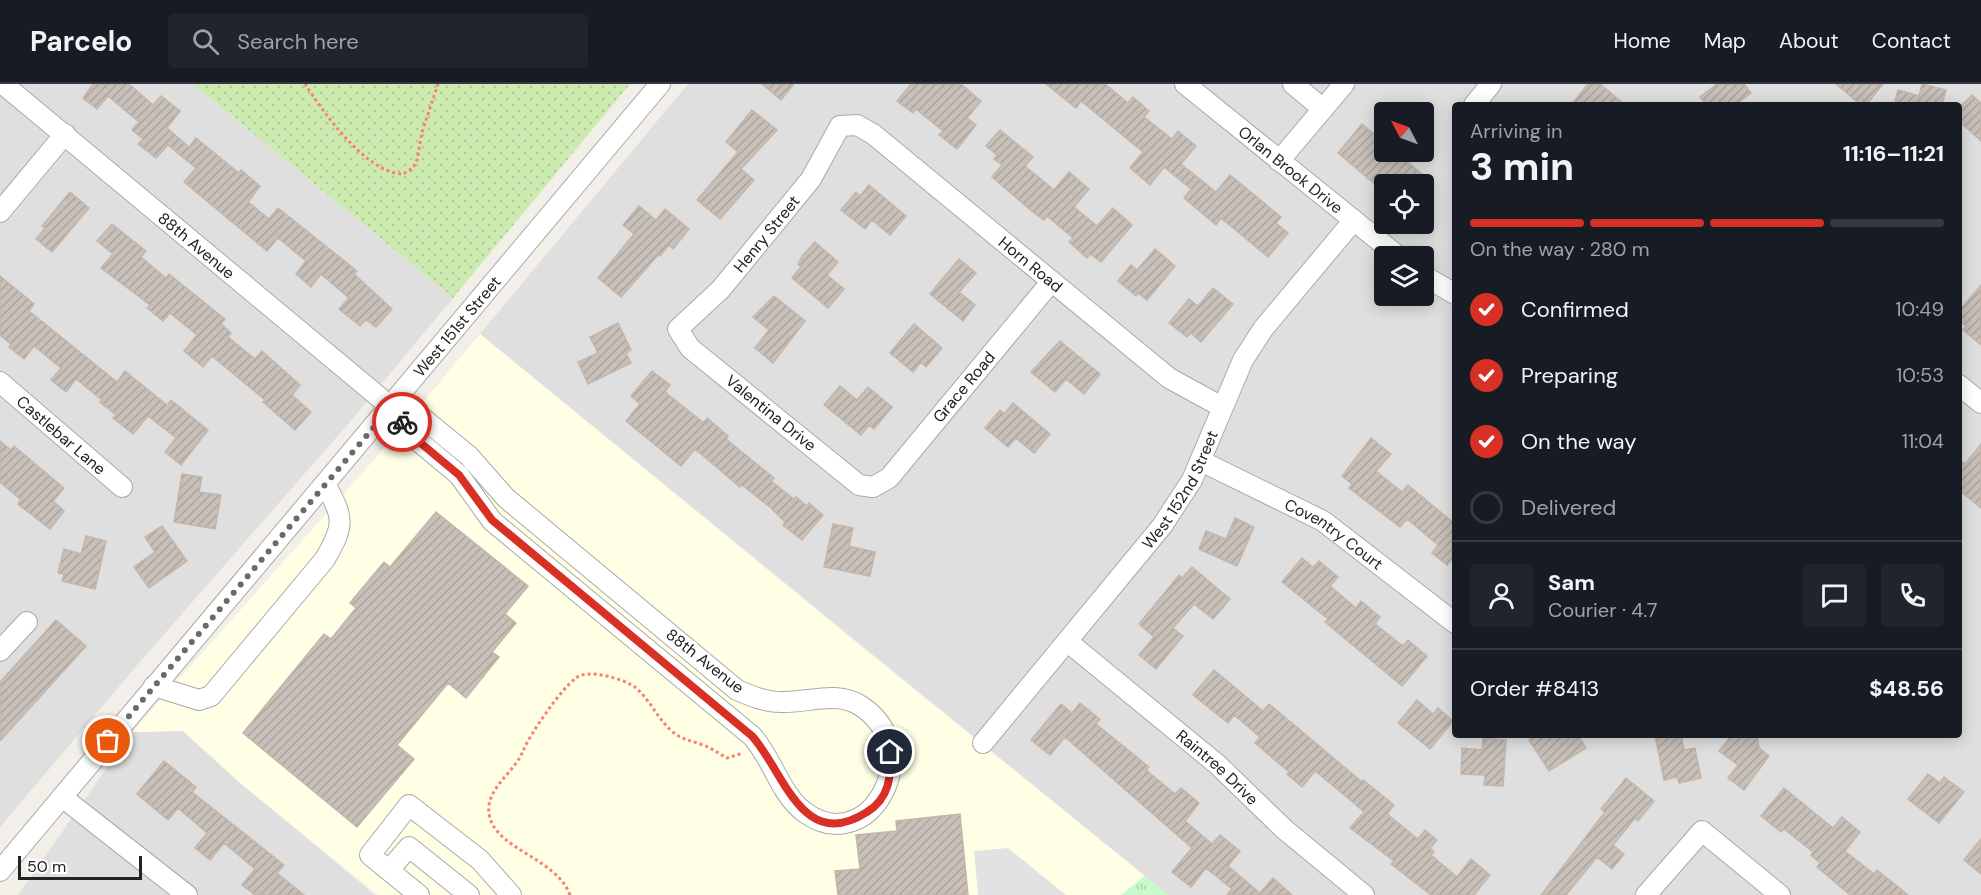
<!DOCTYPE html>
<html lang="en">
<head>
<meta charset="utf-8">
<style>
  :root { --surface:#171b24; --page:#20242c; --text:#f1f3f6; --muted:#9ea1a6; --line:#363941; --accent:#d93025 }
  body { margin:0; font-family:"DM Sans",sans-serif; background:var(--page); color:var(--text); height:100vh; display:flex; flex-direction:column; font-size:22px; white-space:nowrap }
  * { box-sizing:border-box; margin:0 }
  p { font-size:20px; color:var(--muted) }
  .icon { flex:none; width:33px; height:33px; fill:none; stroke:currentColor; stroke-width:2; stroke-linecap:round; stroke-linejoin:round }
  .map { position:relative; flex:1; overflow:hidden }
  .sheet { position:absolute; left:1452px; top:18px; width:510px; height:636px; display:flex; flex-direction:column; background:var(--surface); border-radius:6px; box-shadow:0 3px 15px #0003 }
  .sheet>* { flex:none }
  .needle { width:39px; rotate:311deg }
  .buttons { position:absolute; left:1374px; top:18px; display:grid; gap:12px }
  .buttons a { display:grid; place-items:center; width:60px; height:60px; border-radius:6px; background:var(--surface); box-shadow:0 3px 15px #0003; font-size:30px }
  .scale { position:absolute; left:18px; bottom:15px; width:124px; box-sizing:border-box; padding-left:6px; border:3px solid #222; border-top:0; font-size:16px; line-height:21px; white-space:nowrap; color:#222; -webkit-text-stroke:4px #fff; paint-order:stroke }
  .pin { position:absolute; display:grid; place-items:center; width:51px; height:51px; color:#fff; margin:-26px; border:3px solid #fff; border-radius:50%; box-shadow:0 2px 6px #0007 }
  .courier { position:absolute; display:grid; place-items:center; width:60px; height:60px; margin:-30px; border:4px solid #d93025; border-radius:50%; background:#fff; color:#222; box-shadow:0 2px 8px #0007 }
  .summary em { font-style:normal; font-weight:700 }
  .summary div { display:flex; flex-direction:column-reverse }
  .summary { display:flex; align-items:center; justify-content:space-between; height:102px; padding:0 18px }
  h1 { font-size:39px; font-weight:700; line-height:45px }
  .bar { display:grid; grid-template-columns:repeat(4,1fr); gap:9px 6px; align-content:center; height:72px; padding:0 18px }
  .bar i { height:8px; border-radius:4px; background:var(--line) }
  .bar .on { background:var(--accent) }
  .bar p { grid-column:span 4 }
  .line { display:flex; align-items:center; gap:15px; padding:0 18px; border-top:2px solid var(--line) }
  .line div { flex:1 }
  .round { display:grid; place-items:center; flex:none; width:63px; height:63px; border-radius:6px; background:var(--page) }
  ol { padding:0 18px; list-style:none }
  li { display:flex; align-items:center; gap:18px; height:66px }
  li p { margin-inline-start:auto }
  li .icon { padding:6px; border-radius:50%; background:var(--accent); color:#fff; stroke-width:4 }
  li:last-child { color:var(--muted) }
  li i { width:33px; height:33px; border:3px solid var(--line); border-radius:50% }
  header { display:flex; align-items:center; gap:36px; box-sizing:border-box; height:84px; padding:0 30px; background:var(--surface); border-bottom:2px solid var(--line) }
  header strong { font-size:28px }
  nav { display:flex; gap:33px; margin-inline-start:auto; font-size:21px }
  .search { width:420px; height:54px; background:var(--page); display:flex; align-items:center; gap:15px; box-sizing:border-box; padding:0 21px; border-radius:6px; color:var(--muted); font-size:22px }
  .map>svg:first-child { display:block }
  .residential { fill:#e0dfdf; fill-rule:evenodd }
  .education { fill:#ffffe5 }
  .grass { fill:url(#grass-dots) }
  .park { fill:url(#park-tufts) }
  .parking { fill:#e2e2e2 }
  .building { fill:url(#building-hatch); stroke:#c4b6ab; stroke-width:1.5 }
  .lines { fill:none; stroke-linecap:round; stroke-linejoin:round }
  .minor-casing { stroke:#a9a9a9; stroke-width:22 }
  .path { stroke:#fa8072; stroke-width:3; stroke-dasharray:3 3; stroke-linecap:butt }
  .minor { stroke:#fff; stroke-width:20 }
  .done { stroke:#6b6a68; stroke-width:6; stroke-dasharray:0 10.8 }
  .route { stroke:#d93025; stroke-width:8 }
  .labels { text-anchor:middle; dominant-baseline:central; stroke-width:6; stroke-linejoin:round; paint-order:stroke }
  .street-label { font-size:16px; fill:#222; stroke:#fff }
</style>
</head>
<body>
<header>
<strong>Parcelo</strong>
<div class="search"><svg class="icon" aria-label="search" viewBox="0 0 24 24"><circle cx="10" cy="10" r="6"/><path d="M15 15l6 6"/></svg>Search here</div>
<nav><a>Home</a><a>Map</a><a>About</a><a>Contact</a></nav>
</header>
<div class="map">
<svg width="1981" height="811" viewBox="0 0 1981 811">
  <defs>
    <pattern id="grass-dots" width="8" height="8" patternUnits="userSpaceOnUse" patternTransform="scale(1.5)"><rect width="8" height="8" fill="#cdebb0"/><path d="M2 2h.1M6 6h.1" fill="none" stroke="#b0c997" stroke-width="1.8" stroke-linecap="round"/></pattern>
    <pattern id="park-tufts" width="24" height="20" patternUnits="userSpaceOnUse" patternTransform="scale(1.5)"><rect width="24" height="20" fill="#c8facc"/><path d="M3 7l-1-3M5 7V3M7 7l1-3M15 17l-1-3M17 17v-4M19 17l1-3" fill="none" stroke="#acd6af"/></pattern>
    <pattern id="building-hatch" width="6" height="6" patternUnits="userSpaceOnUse" patternTransform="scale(1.5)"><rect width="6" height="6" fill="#c7bfb8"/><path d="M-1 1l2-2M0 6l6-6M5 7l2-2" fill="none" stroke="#aba49e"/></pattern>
  </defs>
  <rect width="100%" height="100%" fill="#f2efe9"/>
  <path class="residential" d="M0 0H193L453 214 349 339 139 579 0 743Z
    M688 0H1981V811H1168L480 250ZM1455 21H1959V651H1455ZM1384 28H1424V68H1384ZM1384 100H1424V140H1384ZM1384 172H1424V212H1384Z
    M183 647 239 698 375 811H18L132 648Z"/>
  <path class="education" d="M480 250 885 582 1145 792 1121 811H378L239 698 183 647 132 648 380 369Z"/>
  <path class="grass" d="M193 0H630L453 214Z"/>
  <path class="park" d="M1145 792 1168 811H1121Z"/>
  <path class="parking" d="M1008 764 1066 811H978L974 767Z"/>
  <path class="building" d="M93 0H129L153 21 161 12 180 27 167 44 189 63 196 54 239 89 241 86 260 102 248 118 269 135 278 124 357 187 354 190 392 225 376 243 366 236 360 242 339 225 349 214 321 190 311 203 296 190 306 177 278 154 267 167 184 98 196 84 168 61 156 74 138 60 143 55 132 46 139 38 108 12 97 25 83 14Z
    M762 0H794L781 16Z
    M911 0H961L981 17 967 34 976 41 957 65 939 51 943 47 916 25 913 29 897 17Z
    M1046 0H1105L1128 19 1133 13 1149 27 1144 33 1172 55 1178 47 1196 62 1181 80 1216 108 1230 91 1281 133 1276 139 1288 149 1268 173 1221 134 1216 141 1184 114 1191 105 1164 83 1150 101 1130 84 1143 68 1081 17 1076 24Z
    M1588 0H1600L1625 21H1571Z
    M1717 0H1744L1751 9 1735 21H1706L1700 13Z
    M1836 0H1883L1866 21H1861Z
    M1922 0 1946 6 1942 21H1894L1898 6 1919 12Z
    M1972 11 1981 19V57L1959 37V24Z
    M752 26 777 46 741 85 754 96 720 135 697 116 738 68 726 58Z
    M1362 40 1384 58V68H1395L1434 100H1384V108L1338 69Z
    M1000 46 1033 73 1025 82 1054 106 1069 88 1089 105 1074 123 1097 142 1113 124 1132 141 1101 178 1090 170 1087 174 1069 158 1073 154 1047 132 1044 136 1034 129 992 93 1002 81 994 75 997 71 986 62Z
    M869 101 906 132 890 151 872 136 865 145 841 126 856 108 860 112Z
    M70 108 89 124 52 168 36 155 45 144 42 142Z
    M639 122 656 136 665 125 689 145 673 165 669 161 660 172 659 170 621 213 598 194 634 150 623 141Z
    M112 140 146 167 141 173 166 194 169 190 225 235 221 240 231 249 228 253 255 275 262 267 300 301 292 311 311 328 295 346 263 318 265 316 212 272 203 283 184 267 197 251 170 229 163 237 147 224 150 221 101 184 113 170 97 157Z
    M815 158 838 178 827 191 844 205 828 224 792 194 801 183 798 180 803 171Z
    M1155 165 1175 182 1147 216 1138 209 1136 212 1118 197 1131 181 1137 186Z
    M959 175 976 189 959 208 975 221 963 237 930 210Z
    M0 192 34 220 29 227 117 298 125 287 167 321 171 316 208 346 181 381 165 368 176 354 148 332 133 350 113 334 116 331 100 318 102 316 76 295 66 308 51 296 61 284 34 262 24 275 9 263 11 260 0 251Z
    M1981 201V261L1963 246 1966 242 1959 236V227Z
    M1213 204 1233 220 1201 258 1191 249 1187 253 1169 239 1189 215 1198 222Z
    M774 212 805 237 773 279 755 264 769 246 753 233Z
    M618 239 631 266 626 269 631 279 588 300 578 278 598 269 590 253Z
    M914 240 942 264 926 283 921 278 913 288 890 269Z
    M1060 257 1100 290 1084 310 1066 295 1055 308 1031 288Z
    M652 287 670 301 665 308 704 339 707 334 728 352 726 355 774 394 771 397 794 415 796 413 807 422 809 419 823 431 802 456 783 441 785 438 771 424 742 401 740 403 695 365 681 382 626 337 640 320 631 312Z
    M840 302 857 316 868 303 892 323 874 345 869 341 861 351 824 321Z
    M1013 319 1050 350 1034 369 1016 354 1008 363 985 344 1000 326 1004 330Z
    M1371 354 1391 370 1376 387 1402 408 1408 401 1455 440V471L1447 481 1432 469 1438 461 1407 435 1400 443 1349 404 1352 400 1342 392Z
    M0 357 11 366 14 362 64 404 53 417 64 427 50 445 18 420 21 416 0 398Z
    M1981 360V424L1959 406V375L1965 380Z
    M182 390 202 393 199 408 221 411 215 445 174 438Z
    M436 428 528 502 505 530 516 539 492 568 499 573 466 614 448 599 397 661 414 675 357 743 243 649 324 550 331 555 356 524 350 519 384 478 390 483Z
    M1235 434 1254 443 1237 482 1199 465 1206 447 1226 455Z
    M833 440 853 444 849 462 875 468 870 492 824 483Z
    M162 442 187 477 149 504 134 483 155 468 145 453Z
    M86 452 106 457 95 505 62 497 64 490 58 489 64 465 81 470Z
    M1302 474 1313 483 1319 477 1338 493 1330 502 1356 524 1361 517 1380 533 1375 540 1403 562 1408 556 1427 572 1402 602 1325 538 1328 535 1282 498Z
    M1192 483 1230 515 1213 535 1194 520 1173 544 1183 552 1156 585 1139 571 1154 553 1139 540 1179 491 1182 494Z
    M56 536 86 562 0 657V598Z
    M1214 586 1263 627 1269 620 1362 698 1363 696 1394 721 1387 730 1418 755 1425 746 1437 756 1430 764 1434 768 1431 771 1457 793 1471 775 1490 791 1474 811H1431L1391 780 1394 777 1350 744 1364 728 1348 714 1315 687 1302 703 1287 690 1289 688 1255 659 1260 653 1234 631 1228 639 1193 611Z
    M1417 616 1433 630 1438 624 1453 637 1430 665 1398 639Z
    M1080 619 1100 635 1096 640 1149 683 1146 686 1175 710 1181 704 1199 719 1185 737 1212 760 1220 751 1240 767 1228 782 1260 809 1273 794 1292 811H1227L1232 805 1206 784 1191 803 1172 788 1192 764 1065 653 1050 671 1031 656 1061 620 1072 629Z
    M1536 651H1578L1586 664 1549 687 1529 656Z
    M1655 651H1681L1684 666 1695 664 1701 694 1679 699 1677 693 1664 696Z
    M1732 651H1757L1759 664 1769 672 1744 706 1728 694 1738 681 1719 667Z
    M1483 654 1506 656 1503 702 1484 701 1485 691 1461 690 1462 664 1482 666Z
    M164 677 196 703 192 708 284 781 277 789 304 811H255L242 801 255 785 224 759 210 776 195 764 207 749 178 724 168 736 137 710Z
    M1928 690 1940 699 1944 693 1964 708 1939 739 1908 715Z
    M1626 694 1654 717 1638 737 1635 734 1613 761 1624 770 1612 785 1597 773 1566 811H1541L1605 728 1601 725Z
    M1784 704 1833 744 1842 733 1860 748 1845 767 1874 790 1877 786 1908 811H1850L1817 783 1820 779 1811 771 1813 768 1784 745 1781 748 1761 732Z
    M960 730 968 811H838L835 787 860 785 856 751 897 747 896 737Z
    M1981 755V790L1964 776Z"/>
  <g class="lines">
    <g class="minor-casing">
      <g id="minor">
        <path id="s1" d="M3 0 391 323 411 351 459 391 492 437 752 652C772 674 780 709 803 727 867 777 930 668 861 622 836 606 809 619 781 618 765 618 751 612 737 606L506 414 469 372 425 336 391 323"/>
        <path id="s2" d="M1185 0 1398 172"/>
        <path d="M1293 0 1323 25"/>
        <path d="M1474 21 1491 0"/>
        <path d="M1279 77 1344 0"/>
        <path d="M0 128 65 50"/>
        <path d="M1424 192 1455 210"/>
        <path id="s3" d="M1051 198 889 394 873 403 859 401 690 264 678 245 721 205 811 95 840 42 857 41 873 50 1169 294 1222 323"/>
        <path id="s4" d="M0 298 122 403"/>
        <path d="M1959 301 1981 319"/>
        <path id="s5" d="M1201 377 1323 437 1455 539"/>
        <path id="s6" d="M1068 558 1218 681 1284 745 1364 811"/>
        <path d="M0 567 27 538"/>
        <path d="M154 602 199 616 211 612 325 475C345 441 344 434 325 400"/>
        <path id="s7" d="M983 659 1162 442 1192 396 1243 276 1263 245 1354 136"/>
        <path d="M62 713 187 811"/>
        <path d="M389 786 409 763 469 811"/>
        <path id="s8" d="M0 787 660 0"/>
        <path d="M419 811 370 771 409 721 480 776 511 811"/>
        <path d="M1646 811 1702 747 1780 811"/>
      </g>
    </g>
    <path class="path" d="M305 0C323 28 367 90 403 90L413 84 417 76 422 48 438 0
      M570 811C557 775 499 766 490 734 482 706 514 690 523 667 530 650 561 605 576 594 588 584 625 595 636 604 651 617 658 636 674 649 683 656 693 657 703 661 712 664 719 670 727 674L743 669"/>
    <use href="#minor" class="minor"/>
  </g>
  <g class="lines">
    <path class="done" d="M108 657 391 323 402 338"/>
    <path class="route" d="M402 338 411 351 459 391 492 436 752 652C784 687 802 770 867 728 890 714 891 692 890 668"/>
  </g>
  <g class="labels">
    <g class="street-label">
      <text stroke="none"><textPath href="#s2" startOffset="136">Orlan Brook Drive</textPath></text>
      <text stroke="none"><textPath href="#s3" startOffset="657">Henry Street</textPath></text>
      <text stroke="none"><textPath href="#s1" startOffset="252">88th Avenue</textPath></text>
      <text stroke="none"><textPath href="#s3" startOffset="1028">Horn Road</textPath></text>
      <text stroke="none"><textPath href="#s8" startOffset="711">West 151st Street</textPath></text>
      <text transform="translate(964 303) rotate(-50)">Grace Road</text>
      <text transform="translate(771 329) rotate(39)">Valentina Drive</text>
      <text stroke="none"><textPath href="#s4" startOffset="81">Castlebar Lane</textPath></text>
      <text stroke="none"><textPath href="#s7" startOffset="322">West 152nd Street</textPath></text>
      <text stroke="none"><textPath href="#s5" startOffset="152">Coventry Court</textPath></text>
      <text transform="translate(705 577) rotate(38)">88th Avenue</text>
      <text stroke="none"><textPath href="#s6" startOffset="195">Raintree Drive</textPath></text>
    </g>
  </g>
</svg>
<div class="buttons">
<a><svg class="needle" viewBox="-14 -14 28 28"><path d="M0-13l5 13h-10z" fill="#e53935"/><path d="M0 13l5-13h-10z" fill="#9ea1a6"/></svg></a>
<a><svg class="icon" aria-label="locate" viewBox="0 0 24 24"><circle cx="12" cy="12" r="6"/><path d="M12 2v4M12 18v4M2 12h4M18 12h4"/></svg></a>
<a><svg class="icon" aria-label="layers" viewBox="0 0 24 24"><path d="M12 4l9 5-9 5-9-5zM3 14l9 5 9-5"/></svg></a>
</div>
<div class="scale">50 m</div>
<div class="pin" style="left:108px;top:657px;background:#ea580c"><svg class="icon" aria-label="bag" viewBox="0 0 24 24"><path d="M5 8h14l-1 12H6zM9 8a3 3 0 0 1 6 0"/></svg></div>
<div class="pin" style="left:890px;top:668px;background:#1f2937"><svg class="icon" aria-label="home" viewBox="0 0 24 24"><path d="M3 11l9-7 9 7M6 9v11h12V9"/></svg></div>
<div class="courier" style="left:402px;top:338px"><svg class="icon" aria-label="bike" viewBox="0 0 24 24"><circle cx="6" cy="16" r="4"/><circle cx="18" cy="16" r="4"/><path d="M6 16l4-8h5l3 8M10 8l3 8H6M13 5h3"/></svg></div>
<section class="sheet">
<div class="summary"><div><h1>3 min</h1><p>Arriving in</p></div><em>11:16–11:21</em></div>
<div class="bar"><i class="on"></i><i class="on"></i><i class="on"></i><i></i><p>On the way · 280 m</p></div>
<ol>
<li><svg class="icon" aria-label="check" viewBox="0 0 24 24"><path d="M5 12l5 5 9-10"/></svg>Confirmed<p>10:49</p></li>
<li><svg class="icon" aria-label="check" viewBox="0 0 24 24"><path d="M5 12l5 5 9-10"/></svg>Preparing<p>10:53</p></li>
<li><svg class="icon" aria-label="check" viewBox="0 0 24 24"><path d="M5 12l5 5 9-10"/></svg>On the way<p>11:04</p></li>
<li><i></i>Delivered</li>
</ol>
<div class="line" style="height:108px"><a class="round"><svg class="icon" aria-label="person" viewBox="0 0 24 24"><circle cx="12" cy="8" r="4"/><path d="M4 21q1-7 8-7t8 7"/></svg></a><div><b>Sam</b><p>Courier · 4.7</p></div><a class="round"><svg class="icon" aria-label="chat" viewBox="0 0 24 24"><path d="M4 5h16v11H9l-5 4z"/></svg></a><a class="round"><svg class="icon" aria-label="phone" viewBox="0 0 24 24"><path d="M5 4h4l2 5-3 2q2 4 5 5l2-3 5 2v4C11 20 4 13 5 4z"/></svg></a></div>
<div class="line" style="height:78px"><div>Order #8413</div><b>$48.56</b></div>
</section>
</div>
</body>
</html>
